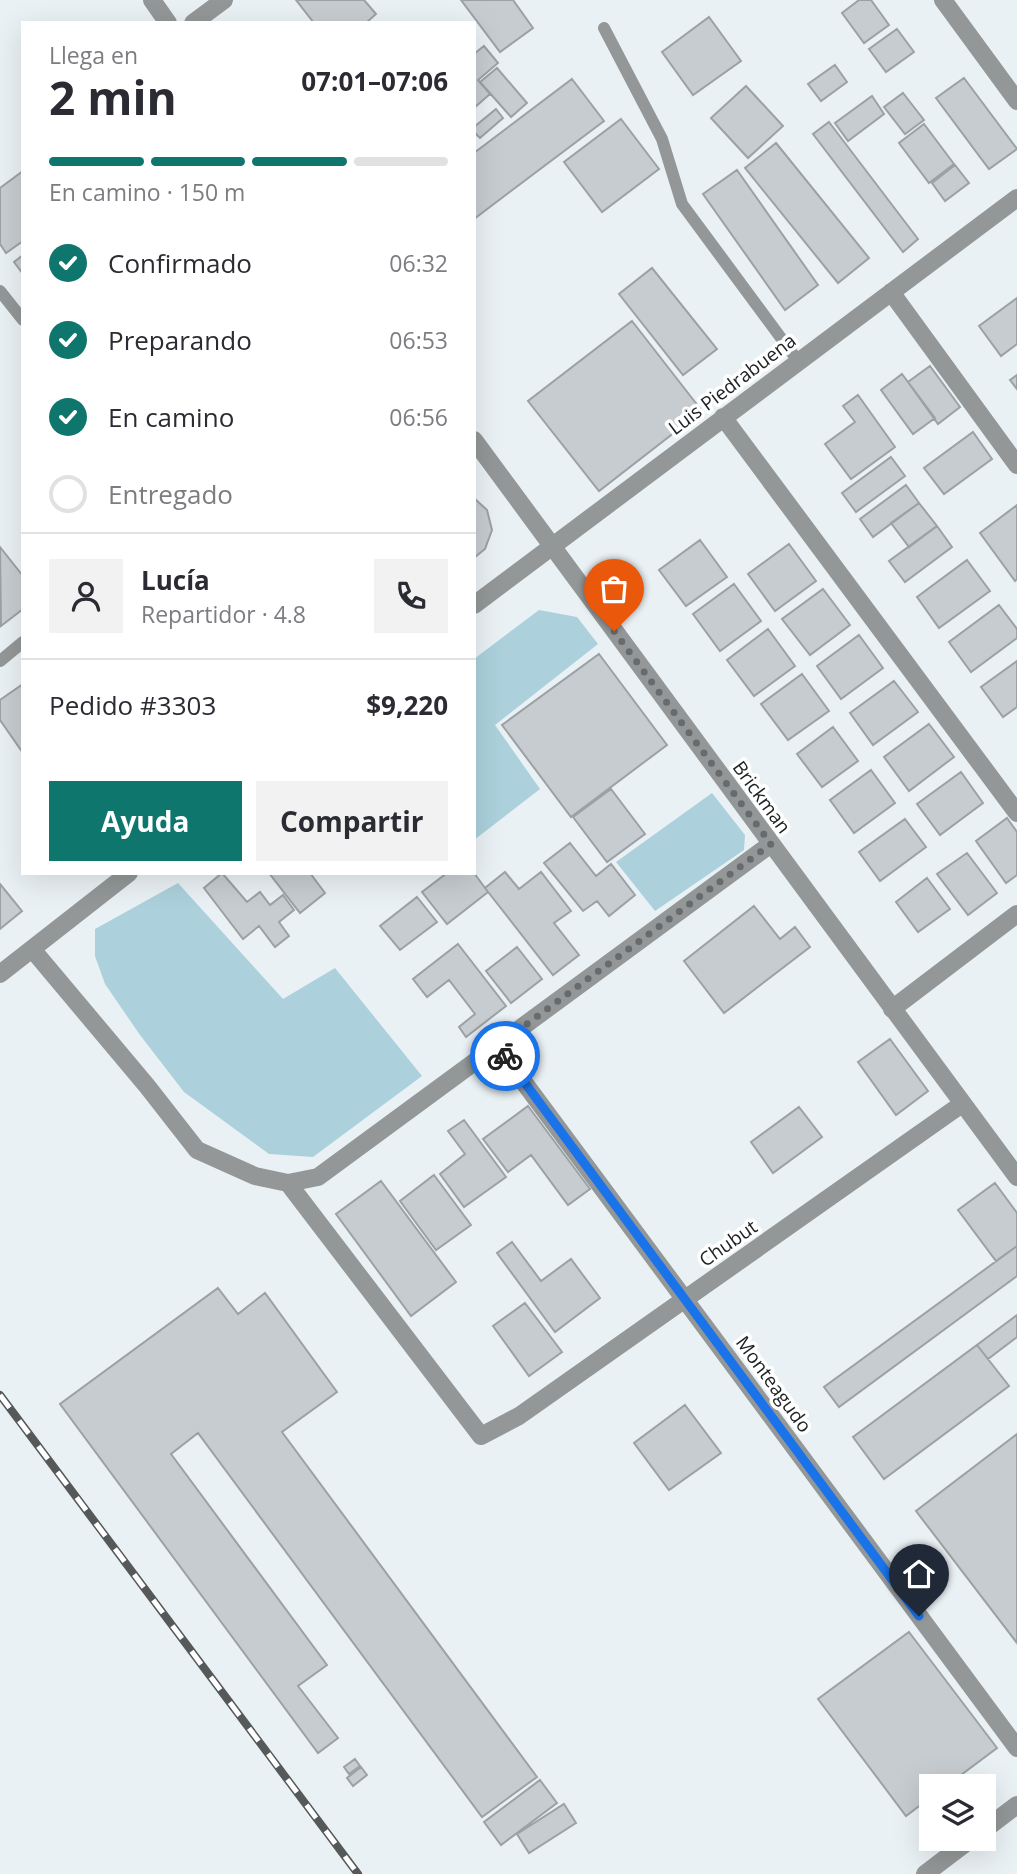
<!DOCTYPE html>
<html lang="es">
<head>
<meta charset="utf-8">
<style>
  :root { --surface:#fff; --page:#f2f2f3; --text:#2b2b33; --muted:#7c7c81; --line:#e1e1e2; --accent:#0f766e }
  body { margin:0; font-family:"Open Sans",sans-serif; background:var(--page); color:var(--text); height:100vh; display:flex; flex-direction:column; font-size:26px; white-space:nowrap }
  * { box-sizing:border-box; margin:0 }
  p { font-size:23px; color:var(--muted) }
  .icon { flex:none; width:38px; height:38px; fill:none; stroke:currentColor; stroke-width:2; stroke-linecap:round; stroke-linejoin:round }
  .map { position:relative; flex:1; overflow:hidden }
  .side { position:absolute; left:21px; top:21px; width:455px; height:854px; display:flex; flex-direction:column; background:var(--surface); border-radius:0px; box-shadow:0 7px 28px #0002 }
  .side>* { flex:none }
  .fabs { position:absolute; left:919px; top:1774px; display:grid; gap:14px }
  .fabs a { display:grid; place-items:center; width:77px; height:77px; border-radius:0px; background:var(--surface); box-shadow:0 7px 28px #0002; font-size:35px }
  .pin { position:absolute; display:grid; place-items:center; width:60px; height:60px; color:#fff; margin:-72px -30px; border-radius:50% 50% 50% 0; rotate:-45deg; box-shadow:0 0 7px #0007 }
  .pin .icon { rotate:45deg }
  .courier { position:absolute; display:grid; place-items:center; width:70px; height:70px; margin:-35px; border:5px solid #1a73e8; border-radius:50%; background:#fff; color:#222; box-shadow:0 2px 9px #0007 }
  .summary em { font-style:normal; font-weight:700 }
  .summary div { display:flex; flex-direction:column-reverse }
  .summary { display:flex; align-items:center; justify-content:space-between; height:119px; padding:0 28px }
  h1 { font-size:46px; font-weight:700; line-height:52px }
  .bar { display:grid; grid-template-columns:repeat(4,1fr); gap:10px 7px; align-content:center; height:84px; padding:0 28px }
  .bar i { height:9px; border-radius:5px; background:var(--line) }
  .bar .active { background:var(--accent) }
  .bar p { grid-column:span 4 }
  .line { display:flex; align-items:center; gap:18px; padding:0 28px; border-top:2px solid var(--line) }
  .line div { flex:1 }
  .round { display:grid; place-items:center; flex:none; width:74px; height:74px; border-radius:0px; background:var(--page) }
  ol { padding:0 28px; list-style:none }
  li { display:flex; align-items:center; gap:21px; height:77px }
  li p { margin-inline-start:auto }
  li .icon { padding:7px; border-radius:50%; background:var(--accent); color:#fff; stroke-width:4 }
  li:last-child { color:var(--muted) }
  li i { width:38px; height:38px; border:4px solid var(--line); border-radius:50% }
  .action { display:flex; gap:14px; margin-top:auto; padding:14px 28px }
  .action a { flex:1; height:80px; border-radius:0px; background:var(--accent); color:#fff; font-size:28px; font-weight:700; line-height:80px; text-align:center }
  .action a+a { background:var(--page); color:var(--text) }
  .map>svg:first-child { display:block }
  .green { fill:#acd1dc }
  .building { fill:#c7ccd0; stroke:#9ca1a5; stroke-width:2 }
  .lines { fill:none; stroke-linecap:round; stroke-linejoin:round }
  .lane { stroke:#949797; stroke-width:12 }
  .street { stroke:#949797; stroke-width:18 }
  .rail-casing { stroke:#55595a; stroke-width:8 }
  .rail { stroke:#fff; stroke-width:5; stroke-dasharray:16; stroke-linecap:butt }
  .done { stroke:#676b6d; stroke-width:7; stroke-dasharray:0 12.6 }
  .route { stroke:#1a73e8; stroke-width:9 }
  .labels { text-anchor:middle; dominant-baseline:central; stroke-width:7; stroke-linejoin:round; paint-order:stroke }
  .street-label { font-size:19px; fill:#202324; stroke:#fff }
</style>
</head>
<body>
<div class="map">
<svg width="1017" height="1874" viewBox="0 0 1017 1874">
  <rect width="100%" height="100%" fill="#eaf1f4"/>
  <path class="green" d="M539 610 577 617 598 644 495 725 540 789 474 840V659Z
    M712 793 745 835 744 850 655 911 616 862Z
    M178 883 283 999 335 968 422 1076 313 1157 269 1154 184 1092 140 1035 105 984 95 956V929Z"/>
  <path class="building" d="M296 0H364L376 14 366 23H314Z
    M461 0H513L533 28 500 52Z
    M859 0H871L889 25 864 43 842 13Z
    M709 17 741 61 693 95 662 52Z
    M897 29 914 52 886 72 869 49Z
    M484 46 498 63 478 80 490 94 474 108V54Z
    M835 65 847 82 821 101 808 84Z
    M497 68 527 103 511 117 480 82Z
    M964 78 1017 149 989 169 936 98Z
    M572 79 604 121 474 219V153Z
    M746 86 783 126 748 158 711 118Z
    M903 93 924 120 905 134 884 107Z
    M872 96 884 114 848 141 835 123Z
    M496 109 503 118 480 138 474 132V127Z
    M621 119 659 169 602 212 564 162Z
    M829 122 918 239 903 252 813 134Z
    M924 124 954 164 929 183 899 143Z
    M776 143 869 258 838 283 745 168Z
    M955 165 969 183 945 201 932 183Z
    M737 170 818 285 785 310 703 194Z
    M23 171V241L6 253 0 244V188Z
    M23 255V274L14 262Z
    M652 268 717 349 683 375 619 294Z
    M1017 298V344L1001 356 979 326Z
    M632 321 702 411 599 491 528 401Z
    M930 366 960 407 938 424 908 382Z
    M902 374 935 418 913 434 881 390Z
    M1017 375V389L1010 380Z
    M858 395 895 447 851 479 825 444 855 422 843 406Z
    M973 432 992 459 944 494 924 468Z
    M891 457 905 476 856 512 842 493Z
    M906 485 919 503 873 537 860 519Z
    M474 498 487 510 492 530 485 549 474 558Z
    M919 503 937 526 909 547 891 523Z
    M1017 505V579L1015 581 980 533Z
    M937 526 952 547 905 582 889 561Z
    M700 540 727 577 686 606 659 570Z
    M789 544 816 581 775 611 748 574Z
    M0 547 23 576V609L1 626Z
    M967 560 990 591 939 628 917 597Z
    M734 584 761 621 720 651 693 614Z
    M823 589 850 625 810 655 782 619Z
    M999 605 1017 629V638L971 672 949 642Z
    M768 629 795 666 754 696 727 660Z
    M859 635 883 668 841 699 817 666Z
    M599 654 667 745 571 817 502 725Z
    M1017 661V707L1003 717 981 687Z
    M802 674 829 711 788 740 761 704Z
    M894 681 918 712 873 745 850 713Z
    M23 684V753L0 720V700Z
    M929 724 954 757 909 791 884 757Z
    M833 727 858 761 822 787 797 754Z
    M871 770 895 803 854 833 830 800Z
    M961 772 983 803 940 835 917 804Z
    M611 789 645 834 607 862 573 817Z
    M1007 818 1017 832V875L1006 883 976 841Z
    M905 819 926 847 880 881 859 852Z
    M570 843 596 876 611 864 635 895 609 916 597 901 583 911 544 863Z
    M967 853 997 893 968 915 937 874Z
    M505 872 519 889 541 872 571 911 554 923 579 955 553 975 485 888Z
    M222 873 247 902 260 892 270 905 283 895 294 910 279 922 289 936 275 947 259 926 243 939 204 888Z
    M269 873H310L325 893 300 913Z
    M447 873H474L488 892 447 924 422 892Z
    M927 878 950 909 918 932 896 902Z
    M0 884 22 911 0 929Z
    M417 897 437 922 400 950 380 926Z
    M754 906 780 939 795 927 810 947 724 1013 684 961Z
    M458 944 506 1006 466 1037 459 1027 475 1014 449 980 427 997 413 979Z
    M517 947 542 979 511 1003 486 971Z
    M890 1039 928 1091 896 1115 858 1062Z
    M528 1106 590 1189 568 1205 531 1155 508 1172 483 1139Z
    M799 1107 822 1137 773 1173 751 1142Z
    M464 1120 506 1177 464 1207 440 1174 465 1154 448 1131Z
    M434 1175 471 1225 436 1250 400 1201Z
    M381 1181 456 1282 411 1316 336 1214Z
    M995 1183 1017 1213V1246L996 1261 958 1210Z
    M512 1242 541 1281 571 1259 600 1298 555 1332 497 1253Z
    M1017 1246V1276L839 1407 824 1387Z
    M218 1288 238 1314 265 1293 337 1392 282 1432 537 1777 482 1817 198 1433 171 1454 327 1665 298 1686 338 1738 318 1753 60 1404Z
    M525 1303 562 1352 529 1376 493 1326Z
    M1017 1315V1337L988 1359 977 1345Z
    M977 1345 1009 1386 884 1479 853 1437Z
    M685 1405 721 1453 669 1490 634 1443Z
    M1017 1434V1643L916 1511Z
    M909 1632 997 1748 945 1787H931V1797L906 1816 818 1699Z
    M355 1759 360 1766 349 1774 344 1767Z
    M361 1767 367 1775 353 1786 347 1778Z
    M540 1780 557 1803 501 1845 484 1822Z
    M564 1804 576 1823 529 1853 517 1834Z"/>
  <g class="lines">
    <path class="lane" d="M604 28 662 139 682 204 798 361
      M0 291 23 320
      M0 661 23 642"/>
    <path class="street" d="M152 0 168 23
      M943 0 1017 101
      M193 23 224 0
      M891 292 1017 465
      M723 417 1017 813
      M474 440 1017 1177
      M474 605 1017 198
      M32 949 147 1086 197 1150 255 1176 288 1183 481 1436 519 1416 962 1104
      M0 974 129 873
      M892 1009 1017 914
      M497 1046 1017 1748
      M288 1183 318 1177 771 844
      M984 1830 1017 1805
      M925 1874 971 1839"/>
    <g class="rail-casing">
      <path id="rail" d="M0 1395 358 1874"/>
    </g>
    <use href="#rail" class="rail"/>
  </g>
  <g class="lines">
    <path class="done" d="M505 1056 497 1046 771 844 614 631"/>
    <path class="route" d="M505 1056 919 1616"/>
  </g>
  <g class="labels">
    <g class="street-label">
      <text transform="translate(732 384) rotate(-37)">Luis Piedrabuena</text>
      <text transform="translate(762 797) rotate(54)">Brickman</text>
      <text transform="translate(728 1243) rotate(-35)">Chubut</text>
      <text transform="translate(774 1384) rotate(54)">Monteagudo</text>
    </g>
  </g>
</svg>
<div class="fabs">
<a><svg class="icon" aria-label="layers" viewBox="0 0 24 24"><path d="M12 4l9 5-9 5-9-5zM3 14l9 5 9-5"/></svg></a>
</div>
<div class="pin" style="left:614px;top:631px;background:#ea580c"><svg class="icon" aria-label="bag" viewBox="0 0 24 24"><path d="M5 8h14l-1 12H6zM9 8a3 3 0 0 1 6 0"/></svg></div>
<div class="pin" style="left:919px;top:1616px;background:#1f2937"><svg class="icon" aria-label="home" viewBox="0 0 24 24"><path d="M3 11l9-7 9 7M6 9v11h12V9"/></svg></div>
<div class="courier" style="left:505px;top:1056px"><svg class="icon" aria-label="bike" viewBox="0 0 24 24"><circle cx="6" cy="16" r="4"/><circle cx="18" cy="16" r="4"/><path d="M6 16l4-8h5l3 8M10 8l3 8H6M13 5h3"/></svg></div>
<section class="side">
<div class="summary"><div><h1>2 min</h1><p>Llega en</p></div><em>07:01–07:06</em></div>
<div class="bar"><i class="active"></i><i class="active"></i><i class="active"></i><i></i><p>En camino · 150 m</p></div>
<ol>
<li><svg class="icon" aria-label="check" viewBox="0 0 24 24"><path d="M5 12l5 5 9-10"/></svg>Confirmado<p>06:32</p></li>
<li><svg class="icon" aria-label="check" viewBox="0 0 24 24"><path d="M5 12l5 5 9-10"/></svg>Preparando<p>06:53</p></li>
<li><svg class="icon" aria-label="check" viewBox="0 0 24 24"><path d="M5 12l5 5 9-10"/></svg>En camino<p>06:56</p></li>
<li><i></i>Entregado</li>
</ol>
<div class="line" style="height:126px"><a class="round"><svg class="icon" aria-label="person" viewBox="0 0 24 24"><circle cx="12" cy="8" r="4"/><path d="M4 21q1-7 8-7t8 7"/></svg></a><div><b>Lucía</b><p>Repartidor · 4.8</p></div><a class="round"><svg class="icon" aria-label="phone" viewBox="0 0 24 24"><path d="M5 4h4l2 5-3 2q2 4 5 5l2-3 5 2v4C11 20 4 13 5 4z"/></svg></a></div>
<div class="line" style="height:91px"><div>Pedido #3303</div><b>$9,220</b></div>
<div class="action"><a>Ayuda</a><a>Compartir</a></div>
</section>
</div>
</body>
</html>
